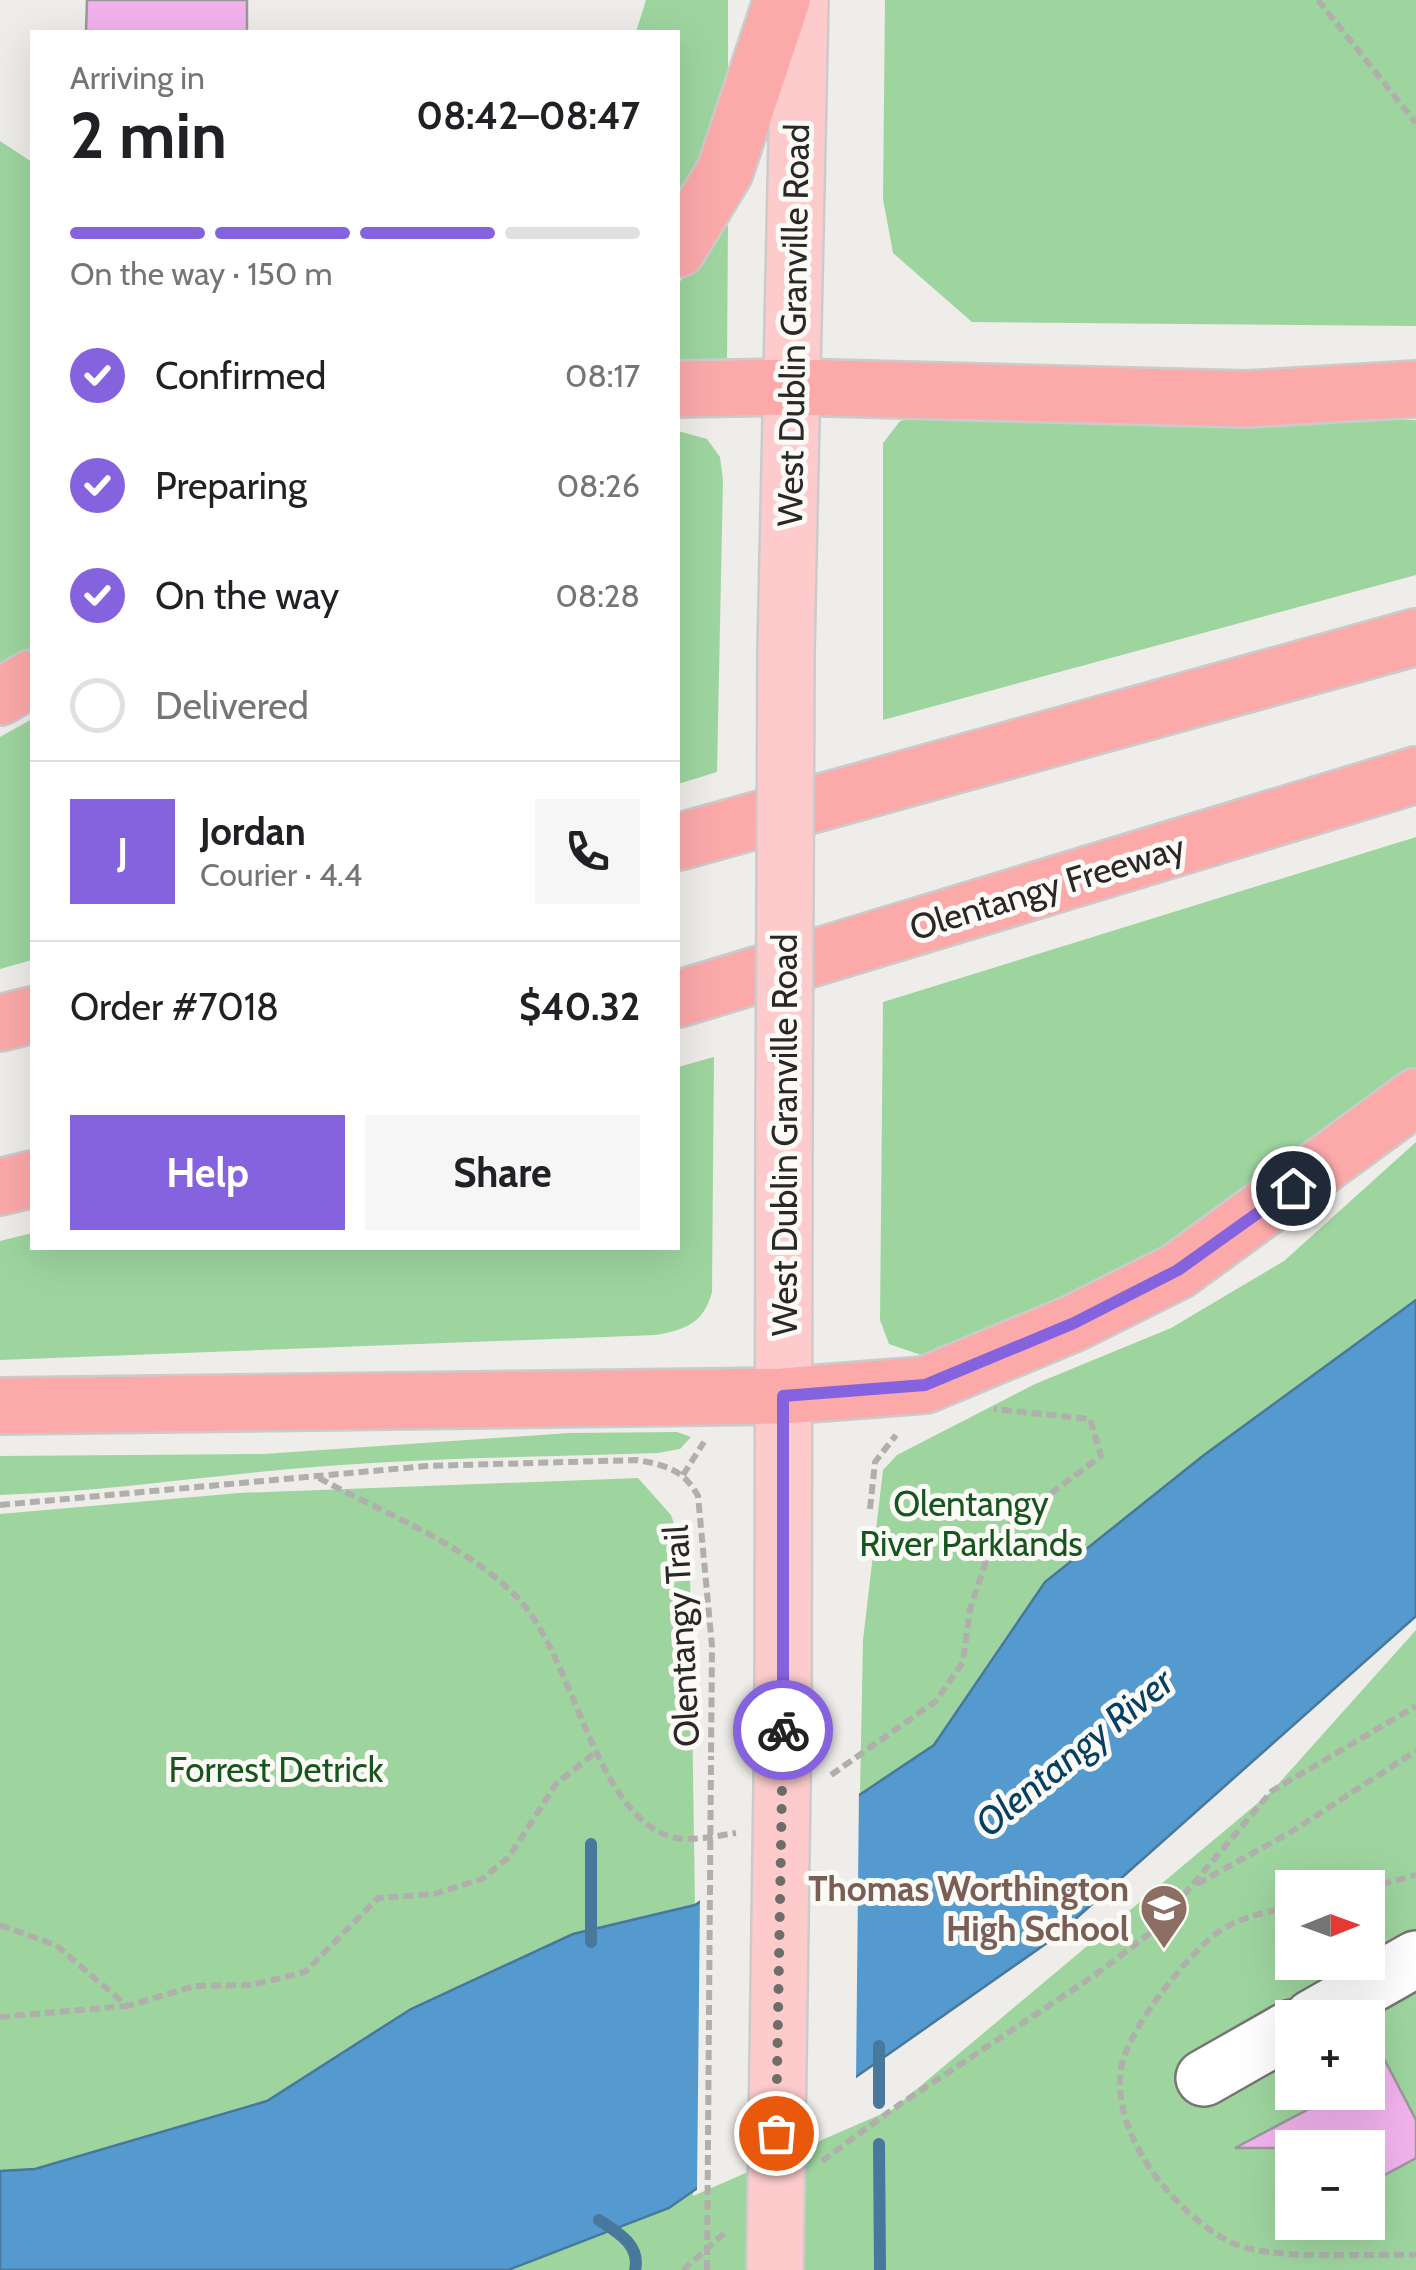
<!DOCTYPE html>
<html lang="en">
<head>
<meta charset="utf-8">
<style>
  :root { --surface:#fff; --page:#f6f6f6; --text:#202124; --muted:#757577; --line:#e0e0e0; --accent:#8663de }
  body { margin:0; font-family:Cabin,sans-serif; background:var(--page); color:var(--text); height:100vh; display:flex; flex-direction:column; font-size:38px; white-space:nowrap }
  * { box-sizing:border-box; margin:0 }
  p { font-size:32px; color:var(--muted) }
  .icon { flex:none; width:55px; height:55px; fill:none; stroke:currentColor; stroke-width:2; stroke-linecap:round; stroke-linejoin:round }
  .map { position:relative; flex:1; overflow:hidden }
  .panel { position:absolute; left:30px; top:30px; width:650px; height:1220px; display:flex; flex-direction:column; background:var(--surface); border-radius:0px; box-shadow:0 10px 40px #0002 }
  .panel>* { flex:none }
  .needle { width:65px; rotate:89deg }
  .fabs { position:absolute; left:1275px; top:1870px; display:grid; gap:20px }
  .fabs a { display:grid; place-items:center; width:110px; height:110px; border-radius:0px; background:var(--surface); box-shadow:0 10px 40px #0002; font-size:50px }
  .pin { position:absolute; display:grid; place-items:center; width:85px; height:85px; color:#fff; margin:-42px; border:5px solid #fff; border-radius:50%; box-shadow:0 2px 10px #0007 }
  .courier { position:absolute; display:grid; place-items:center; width:100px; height:100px; margin:-50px; border:8px solid #8663de; border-radius:50%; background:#fff; color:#222; box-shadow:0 2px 12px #0007 }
  .headline em { font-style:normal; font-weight:700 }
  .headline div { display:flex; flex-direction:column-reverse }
  .headline { display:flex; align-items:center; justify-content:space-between; height:170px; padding:0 40px }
  h1 { font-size:65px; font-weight:700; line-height:75px }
  .bar { display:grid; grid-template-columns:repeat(4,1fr); gap:15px 10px; align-content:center; height:120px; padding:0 40px }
  .bar i { height:12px; border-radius:8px; background:var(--line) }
  .bar .on { background:var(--accent) }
  .bar p { grid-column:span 4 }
  .line { display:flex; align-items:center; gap:25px; padding:0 40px; border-top:2px solid var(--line) }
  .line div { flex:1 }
  .round { display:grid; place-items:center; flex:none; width:105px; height:105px; border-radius:0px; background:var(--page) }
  ol { padding:0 40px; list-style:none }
  li { display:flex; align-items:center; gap:30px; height:110px }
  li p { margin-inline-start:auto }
  li .icon { padding:10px; border-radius:50%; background:var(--accent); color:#fff; stroke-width:4 }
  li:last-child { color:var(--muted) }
  li i { width:55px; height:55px; border:5px solid var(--line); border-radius:50% }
  .button { display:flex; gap:20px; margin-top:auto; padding:20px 40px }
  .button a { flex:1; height:115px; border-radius:0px; background:var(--accent); color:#fff; font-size:40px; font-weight:700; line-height:115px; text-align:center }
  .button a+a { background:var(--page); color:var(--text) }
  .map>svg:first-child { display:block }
  .green { fill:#9ed59f; fill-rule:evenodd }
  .water { fill:#559ace; stroke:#48789c; stroke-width:2.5 }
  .pier { fill:#efede9 }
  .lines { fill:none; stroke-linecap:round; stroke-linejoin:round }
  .stream { stroke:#48789c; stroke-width:12 }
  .building { fill:#f2b3ed; stroke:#9b989b; stroke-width:2.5 }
  .minor-casing { stroke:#777571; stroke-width:60 }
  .major-casing { stroke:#cccbcb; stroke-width:60 }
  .highway-casing { stroke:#cccbcb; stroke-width:60 }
  .path { stroke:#b0afab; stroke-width:6; stroke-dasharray:10 5; stroke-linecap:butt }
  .minor { stroke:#fff; stroke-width:55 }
  .major { stroke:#fdcbcc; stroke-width:55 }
  .highway { stroke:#fca9aa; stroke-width:55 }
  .major-bridge-casing { stroke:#cccbcb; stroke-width:60; stroke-linecap:butt }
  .path-bridge { stroke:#b0afab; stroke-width:6; stroke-dasharray:10 5; stroke-linecap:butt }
  .major-bridge { stroke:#fdcbcc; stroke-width:55 }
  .done { stroke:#6e6d6a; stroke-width:10; stroke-dasharray:0 18 }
  .route { stroke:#8663de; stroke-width:12 }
  .labels { text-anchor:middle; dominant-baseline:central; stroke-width:10; stroke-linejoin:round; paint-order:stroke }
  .street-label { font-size:35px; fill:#292826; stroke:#fcfaf6 }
  .park-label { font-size:35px; fill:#16551d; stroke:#fcfaf6 }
  .education-label { font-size:35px; font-weight:bold; fill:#785e54; stroke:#fcfaf6; text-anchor:end }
  .water-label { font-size:38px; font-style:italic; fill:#053f61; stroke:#fcfaf6 }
</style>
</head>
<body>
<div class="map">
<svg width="1416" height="2270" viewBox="0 0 1416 2270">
  <rect width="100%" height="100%" fill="#efede9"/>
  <path class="green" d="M646 0H728V88L713 137 678 212V32H636Z
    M885 0H1416V326L972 322 893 253 883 199Z
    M0 141 32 162V649L0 669Z
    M724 223 728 226 727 362 678 361V284Z
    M919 416 1416 420V575L883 720V443L900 421Z
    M678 431 707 439 720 457 723 480 717 772 678 784Z
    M32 719V960L0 969V737Z
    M1416 837V1077L1122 1279 921 1355 889 1344 880 1320 883 1002Z
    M714 1057 712 1292C704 1323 685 1330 656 1335L0 1360V1241L32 1233V1248H678V1067Z
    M1416 1142V1300L1204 1455 1045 1582 934 1745 860 1794 863 1640 883 1470 897 1455 1035 1384 1171 1328 1284 1261Z
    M677 1432 691 1437 680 1449 658 1453C535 1457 412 1458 290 1469 193 1478 97 1492 0 1495V1456L263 1454 569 1433Z
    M638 1478 671 1515 690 1571 695 1905 573 1934 411 2009 267 2101 35 2169 0 2171V1514L239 1493Z
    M1416 1630V2270H508L652 2214 671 2206 693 2189V2196L893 2109 1272 1791ZM1292 1888H1368V1962H1292ZM1292 2018H1368V2092H1292ZM1292 2148H1368V2222H1292Z"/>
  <path class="water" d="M1416 1300V1616L1054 1938 669 2208 508 2270H0V2171L35 2169 267 2101 411 2009 573 1934 695 1905 934 1745 1045 1582 1204 1455Z"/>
  <path class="pier" d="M859 1789 856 2081 697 2191 700 1896Z"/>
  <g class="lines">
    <path class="stream" d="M591 1844V1942
      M879 2046V2103
      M879 2144 880 2270
      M599 2220C617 2232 641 2245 635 2270"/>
  </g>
  <path class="building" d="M87 0H247V32H86Z
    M1368 2028 1416 2120V2158L1368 2184V2148H1235L1341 2092H1368Z"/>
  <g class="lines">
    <g class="minor-casing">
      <path id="minor" d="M1312 2018 1416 1959
        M1204 2078 1292 2028"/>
    </g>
    <g class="major-casing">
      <path id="major" d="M786 651 800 0
        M783 1717 784 1129"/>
    </g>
    <g class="highway-casing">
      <path id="highway" d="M678 249 725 171 782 0
        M678 389 792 387 1247 399 1416 389
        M0 697 32 678
        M678 842 1416 637
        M678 999 1416 775
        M0 1023 32 1015
        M0 1187 32 1179
        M0 1406 783 1396 925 1385 1074 1323 1178 1271 1416 1097"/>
    </g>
    <path class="path" d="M1318 0 1416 123
      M683 1475 704 1442
      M319 1478C385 1514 461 1542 515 1595 574 1654 592 1808 668 1836 688 1843 714 1836 736 1833
      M0 1505 427 1466 637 1460C666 1465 684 1470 698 1496L712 1646 711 1756
      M870 1509 875 1462 896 1435
      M831 1775 936 1701 963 1662 970 1609 988 1555 1014 1521 1101 1456 1090 1419 994 1409
      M1197 1884 1289 1833 1416 1751
      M1367 1888 1416 1875
      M1292 1906C1268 1912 1243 1916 1221 1930 1188 1953 1127 2030 1121 2069 1111 2135 1174 2212 1228 2241 1268 2262 1368 2253 1416 2255
      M0 1925 56 1945 127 2006 195 1986 252 1985 305 1972 378 1898 434 1894 482 1879 509 1857 556 1784 597 1751
      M0 2017 126 2006
      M822 2161 893 2109 1095 1975 1154 1930 1272 1791 1416 1706
      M683 2270 728 2230"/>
    <use href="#minor" class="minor"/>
    <use href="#major" class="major"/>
    <use href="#highway" class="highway"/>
    <g class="major-bridge-casing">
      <path id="major-bridge" d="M784 1129 786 651
        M775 2270 783 1717"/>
    </g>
    <path class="path-bridge" d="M707 2270 711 1756"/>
    <use href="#major-bridge" class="major-bridge"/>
  </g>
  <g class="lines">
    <path class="done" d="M776 2133 783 1730"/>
    <path class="route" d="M783 1730V1396L925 1385 1074 1323 1178 1270 1293 1188"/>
  </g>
  <defs>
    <g id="school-pin" transform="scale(2.5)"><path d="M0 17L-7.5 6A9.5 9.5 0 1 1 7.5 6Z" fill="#8d6e63" stroke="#fcfaf6"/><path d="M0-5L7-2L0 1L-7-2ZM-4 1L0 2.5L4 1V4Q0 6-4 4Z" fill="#fff"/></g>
  </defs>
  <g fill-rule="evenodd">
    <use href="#school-pin" x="1164" y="1908"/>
  </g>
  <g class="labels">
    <g class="street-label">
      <text transform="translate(793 325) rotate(-89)">West Dublin Granville Road</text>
      <text transform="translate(1047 887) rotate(-17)">Olentangy Freeway</text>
      <text transform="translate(784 1135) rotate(-90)">West Dublin Granville Road</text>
      <text transform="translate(681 1636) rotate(-93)">Olentangy Trail</text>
    </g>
    <g class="park-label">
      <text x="971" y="1503">Olentangy<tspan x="971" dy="40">River Parklands</tspan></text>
      <text x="276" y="1769">Forrest Detrick</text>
    </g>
    <g class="education-label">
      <text x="1129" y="1888">Thomas Worthington<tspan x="1129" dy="40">High School</tspan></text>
    </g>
    <g class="water-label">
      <text transform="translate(1074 1752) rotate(-39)">Olentangy River</text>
    </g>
  </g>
</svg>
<div class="fabs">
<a><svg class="needle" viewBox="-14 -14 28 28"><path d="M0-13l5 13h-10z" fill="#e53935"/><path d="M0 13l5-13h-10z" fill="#757577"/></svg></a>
<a>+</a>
<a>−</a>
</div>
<div class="pin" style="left:776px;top:2133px;background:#ea580c"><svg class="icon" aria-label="bag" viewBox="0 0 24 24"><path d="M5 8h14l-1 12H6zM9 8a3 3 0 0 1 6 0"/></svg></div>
<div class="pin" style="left:1293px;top:1188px;background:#1f2937"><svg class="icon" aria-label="home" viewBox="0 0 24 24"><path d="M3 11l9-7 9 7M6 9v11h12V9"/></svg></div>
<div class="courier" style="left:783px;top:1730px"><svg class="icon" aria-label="bike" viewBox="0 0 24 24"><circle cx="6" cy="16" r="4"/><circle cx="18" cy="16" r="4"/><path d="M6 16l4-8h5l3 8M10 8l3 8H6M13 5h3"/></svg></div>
<section class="panel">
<div class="headline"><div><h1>2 min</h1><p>Arriving in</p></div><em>08:42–08:47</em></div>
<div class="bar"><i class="on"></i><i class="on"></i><i class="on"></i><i></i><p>On the way · 150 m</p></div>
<ol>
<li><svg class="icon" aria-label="check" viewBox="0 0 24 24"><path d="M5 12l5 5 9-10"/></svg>Confirmed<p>08:17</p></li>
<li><svg class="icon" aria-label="check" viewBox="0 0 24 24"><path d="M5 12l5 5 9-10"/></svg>Preparing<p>08:26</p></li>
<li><svg class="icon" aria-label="check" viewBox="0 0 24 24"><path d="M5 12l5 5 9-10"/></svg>On the way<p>08:28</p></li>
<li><i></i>Delivered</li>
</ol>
<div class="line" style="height:180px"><b class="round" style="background:var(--accent);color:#fff">J</b><div><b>Jordan</b><p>Courier · 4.4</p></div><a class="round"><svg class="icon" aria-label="phone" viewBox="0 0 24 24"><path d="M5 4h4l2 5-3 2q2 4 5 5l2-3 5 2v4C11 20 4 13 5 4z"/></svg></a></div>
<div class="line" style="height:130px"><div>Order #7018</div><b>$40.32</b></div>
<div class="button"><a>Help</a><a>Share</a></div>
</section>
</div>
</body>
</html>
